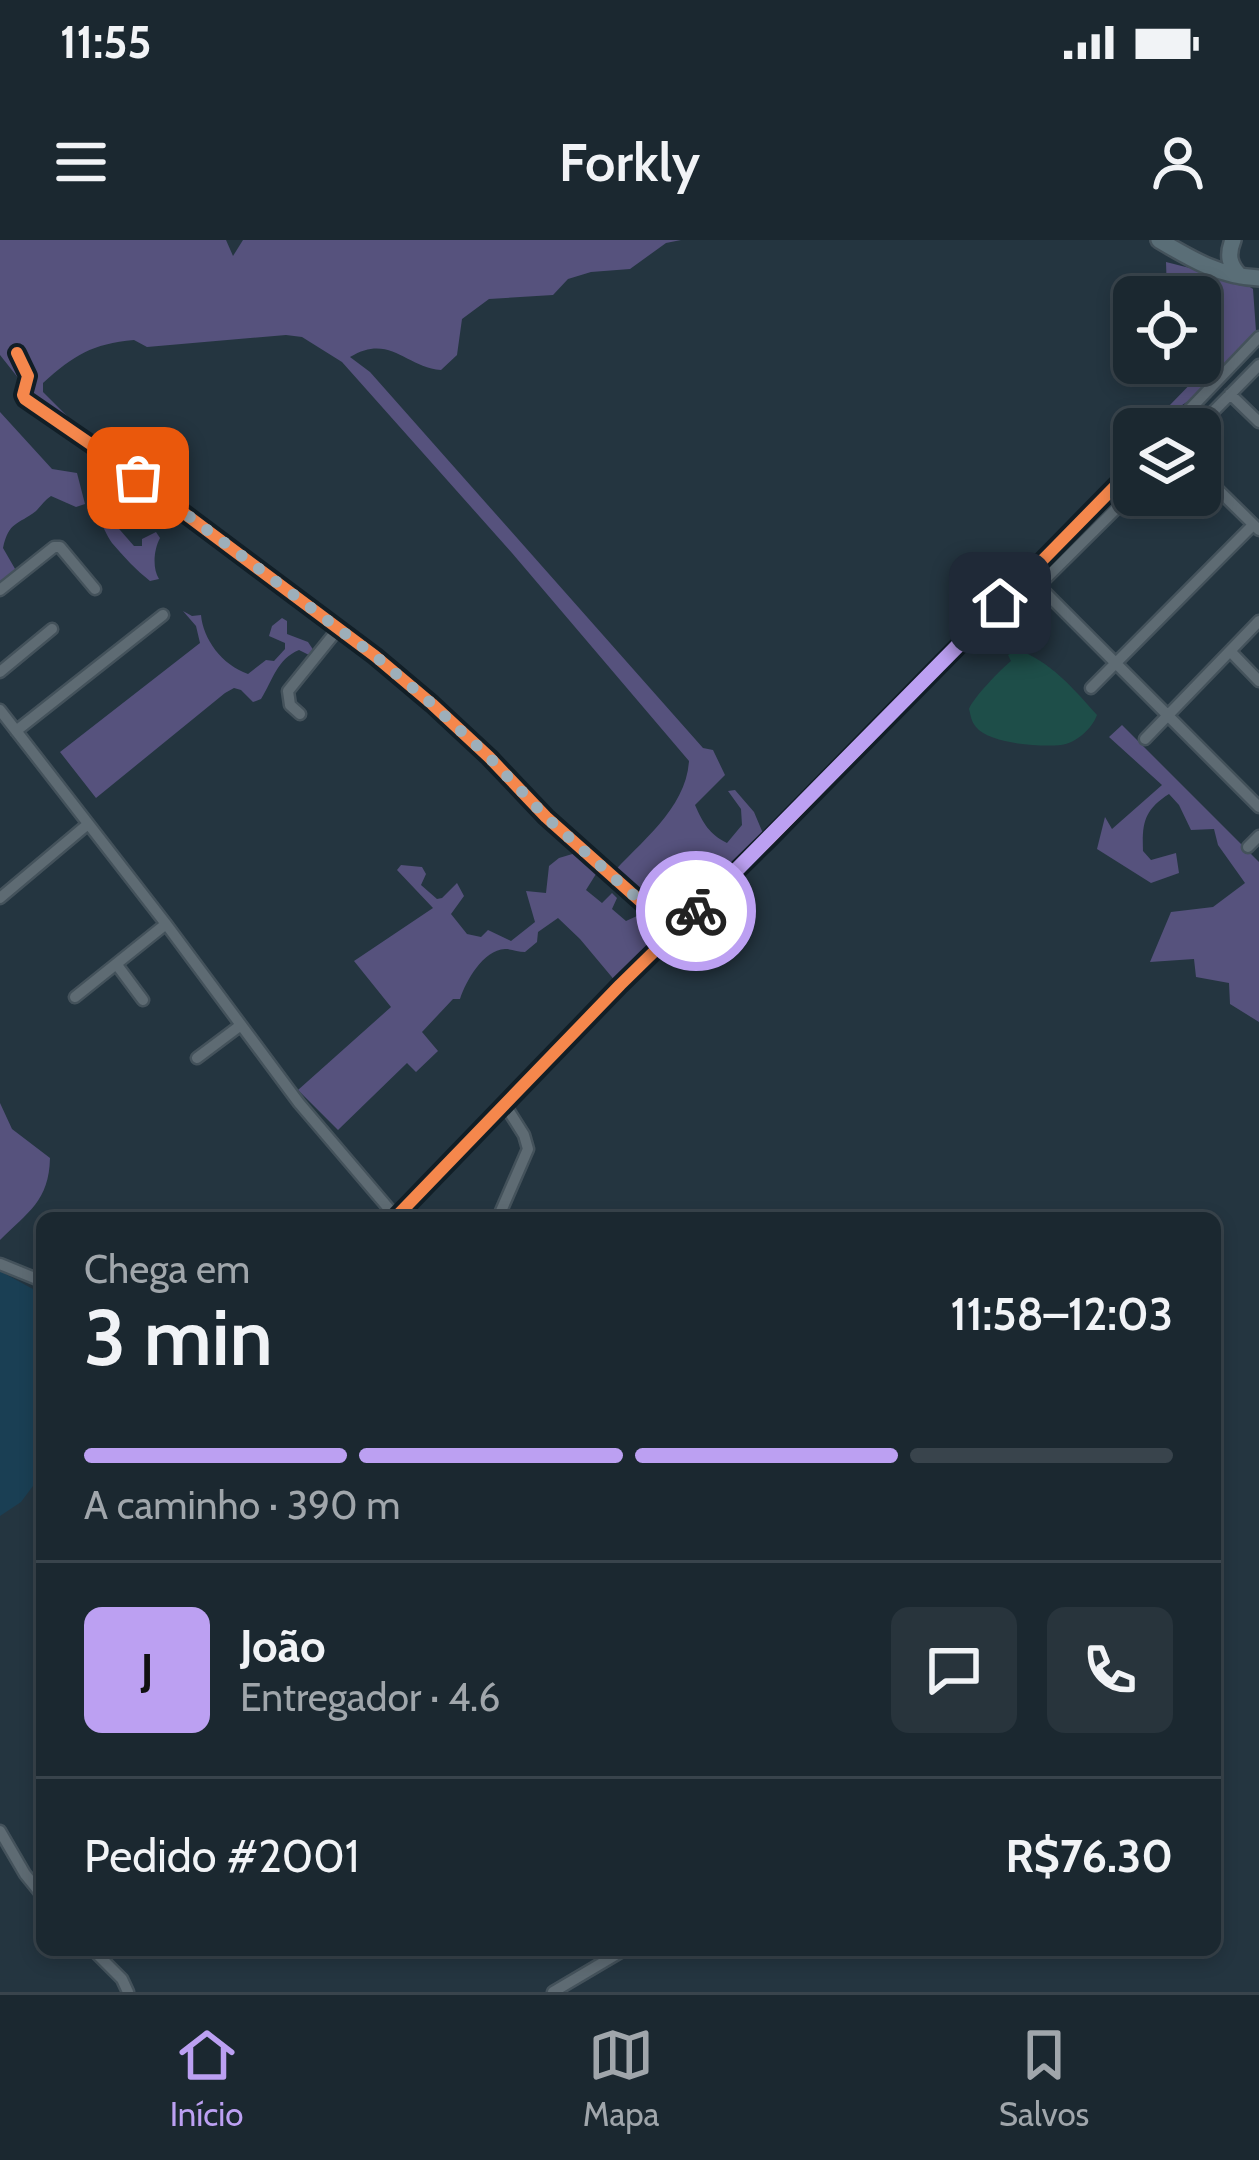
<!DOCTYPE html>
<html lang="pt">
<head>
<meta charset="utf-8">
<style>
  :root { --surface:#1b2830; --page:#28343c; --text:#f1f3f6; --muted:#a0a6ab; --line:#39444c; --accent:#bca0f2 }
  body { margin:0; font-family:Cabin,sans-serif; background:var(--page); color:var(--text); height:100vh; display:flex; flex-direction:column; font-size:45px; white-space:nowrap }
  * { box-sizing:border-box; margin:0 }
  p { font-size:39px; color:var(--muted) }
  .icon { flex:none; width:66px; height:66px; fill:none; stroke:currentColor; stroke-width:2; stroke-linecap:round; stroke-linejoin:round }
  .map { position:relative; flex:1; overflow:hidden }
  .panel { position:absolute; left:36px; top:972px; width:1185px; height:744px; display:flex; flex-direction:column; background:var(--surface); border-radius:18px; box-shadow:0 6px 18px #0003,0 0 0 3px var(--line) }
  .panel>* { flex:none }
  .buttons { position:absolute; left:1113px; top:36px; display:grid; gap:24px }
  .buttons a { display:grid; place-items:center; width:108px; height:108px; border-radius:18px; background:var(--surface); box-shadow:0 6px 18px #0003,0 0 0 3px var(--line); font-size:60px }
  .pin { position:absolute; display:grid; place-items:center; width:102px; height:102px; color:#fff; margin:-51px; border-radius:24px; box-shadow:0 6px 18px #0006 }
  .courier { position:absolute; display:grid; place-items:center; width:120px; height:120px; margin:-60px; border:9px solid #bca0f2; border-radius:50%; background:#fff; color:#222; box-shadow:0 3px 15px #0007 }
  .summary em { font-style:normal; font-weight:600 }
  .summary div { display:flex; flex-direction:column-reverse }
  .summary { display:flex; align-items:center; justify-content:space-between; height:204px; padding:0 48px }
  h1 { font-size:78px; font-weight:600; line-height:90px }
  .bar { display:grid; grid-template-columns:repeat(4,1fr); gap:18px 12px; align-content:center; height:144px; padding:0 48px }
  .bar i { height:15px; border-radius:9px; background:var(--line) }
  .bar .current { background:var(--accent) }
  .bar p { grid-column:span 4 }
  .line { display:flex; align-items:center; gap:30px; padding:0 48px; border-top:3px solid var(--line) }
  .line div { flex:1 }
  .round { display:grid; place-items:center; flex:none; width:126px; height:126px; border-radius:18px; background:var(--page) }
  .status { display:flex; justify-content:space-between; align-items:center; height:84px; padding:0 60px; background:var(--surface); direction:ltr }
  .status svg { height:33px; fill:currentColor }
  header { display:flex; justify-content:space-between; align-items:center; height:156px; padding:0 48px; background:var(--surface); font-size:54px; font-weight:600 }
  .tab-bar { display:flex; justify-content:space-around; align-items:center; height:168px; border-top:3px solid var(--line); background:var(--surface); font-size:33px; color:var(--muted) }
  .tab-bar a { display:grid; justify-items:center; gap:6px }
  .tab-bar .current { color:var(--accent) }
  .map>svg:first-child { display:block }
  .built { fill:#1a3f54 }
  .green { fill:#56527d }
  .water { fill:#1e4e49 }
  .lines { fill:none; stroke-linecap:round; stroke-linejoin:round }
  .minor-casing { stroke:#44525b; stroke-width:15 }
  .highway-casing { stroke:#44525b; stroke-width:20 }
  .minor { stroke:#5e6b73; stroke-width:10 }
  .highway { stroke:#5a6e77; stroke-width:15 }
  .cycleway-casing { stroke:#111e26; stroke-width:20 }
  .cycleway { stroke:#f5874c; stroke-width:12 }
  .done { stroke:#9dafba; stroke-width:12; stroke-dasharray:0 21.6 }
  .route { stroke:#bca0f2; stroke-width:15 }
</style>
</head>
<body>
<div class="status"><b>11:55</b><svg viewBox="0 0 49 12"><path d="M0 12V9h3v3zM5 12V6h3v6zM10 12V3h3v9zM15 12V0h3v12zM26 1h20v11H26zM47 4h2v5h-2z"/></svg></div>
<header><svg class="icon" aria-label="menu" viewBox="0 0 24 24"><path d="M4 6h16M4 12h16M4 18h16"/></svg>Forkly<svg class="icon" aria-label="person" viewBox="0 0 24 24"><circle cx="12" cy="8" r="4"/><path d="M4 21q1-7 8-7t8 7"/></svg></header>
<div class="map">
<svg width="1259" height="1752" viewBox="0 0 1259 1752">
  <rect width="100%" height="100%" fill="#243540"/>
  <path class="built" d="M0 1031 42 1054V1234L21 1262 0 1276Z"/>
  <path class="green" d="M0 0H226L233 16 243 0H681L666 3 630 29 591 32 568 39 553 55 489 59 462 79 457 115 441 130C405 127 390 93 350 117L370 132 703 508 713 510 725 535 695 565C703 583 709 594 727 603L742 585 741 569 728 551 735 550 754 572 765 598 616 742 580 699 558 678 538 692 537 702 525 712C518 712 512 709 505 709 483 710 466 741 460 759H453L422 792 438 811 416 832 407 823 338 890 298 850 391 767 354 721 433 668 397 630 401 625 422 627 426 634 421 645 437 659 442 658 457 643 464 656 451 674 467 694 481 697 488 690 511 701 535 682 526 651 546 653 549 626 559 618 579 612 607 636 596 634 586 650 602 663 612 653 617 658 612 669 626 681 637 676 643 666 610 636C640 602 686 569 689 521L512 313 342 122 302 97 286 95 147 107 134 100C92 104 74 115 43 143V152L105 214 25 153 19 139 0 115Z
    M1166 22 1241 41 1253 49 1256 91 1193 158 1173 171 1168 167 1205 129V113L1210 109 1200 99V57H1171L1167 53Z
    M0 172 52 229 77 233 85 264 76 267 51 256C45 260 41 266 36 271 18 285 9 281 3 308L18 334 0 347Z
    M99 266 134 306H142V299L156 292 160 298C154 309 152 328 159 339L150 341C136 330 124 317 112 303 106 295 103 284 96 275Z
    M183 371 192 376 201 375C203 399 222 425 248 434L266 420 274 421 285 409V403L269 396 272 386 282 378 287 381V394L308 402 314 411 309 415 299 410C277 419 273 440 261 459L253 462 241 450 234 448 225 453 96 558 60 512 200 403 196 386Z
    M1122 485 1259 622V782L1230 764 1229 743 1196 737 1194 719 1150 722 1171 672 1213 667 1245 643 1218 605 1214 589 1191 590 1179 565 1169 554C1144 570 1142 583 1143 611L1151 620 1176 613 1179 633 1151 643 1097 609 1105 577 1112 589 1162 545 1109 497Z
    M0 863 12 889 50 918C49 961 28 972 0 1000Z"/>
  <path class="water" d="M1017 410C1048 419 1075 450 1097 475 1092 489 1076 503 1061 505 1040 507 990 504 976 487 971 481 971 476 969 469 973 458 1001 429 1011 421L1008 415Z"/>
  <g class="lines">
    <g class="minor-casing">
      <path id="minor" d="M17 113 28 136 23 155 25 159 105 214 375 416 432 464 489 517 546 577 675 692
        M1230 154 1259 182
        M1171 189 1259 97
        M1196 189 1259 125
        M1200 232 1259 290
        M1028 335 1259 567
        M0 350 54 307H60L95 349
        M1013 371 1134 251
        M1230 411 1259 441
        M0 432 52 389
        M1091 448 1253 285
        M0 470 166 684 299 863 396 977
        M300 474 290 465 288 451 338 389
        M16 491 163 375
        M1145 499 1259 381
        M1248 607 1259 596
        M0 658 88 584
        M117 725 143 760
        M75 757 166 684
        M197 818 241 785
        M395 978 620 745 769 599 1134 227
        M498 978 528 909 524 895 505 865
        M0 1024 42 1041
        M0 1591 25 1634 42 1655
        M93 1710 122 1739 128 1752
        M553 1752 624 1710"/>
    </g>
    <g class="highway-casing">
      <path id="highway" d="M1159 0C1191 19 1221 37 1259 38
        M1233 0C1227 15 1229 25 1240 36"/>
    </g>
    <use href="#minor" class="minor"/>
    <use href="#highway" class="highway"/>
    <g class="cycleway-casing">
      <path id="cycleway" d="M17 113 28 136 23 155 25 159 105 214 375 416 432 464 489 517 546 577 675 692
        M395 978 620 745 769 599 1134 227"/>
    </g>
    <use href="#cycleway" class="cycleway"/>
  </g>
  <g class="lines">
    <path class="done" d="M138 238 375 416 432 464 489 517 546 577 675 692 696 671"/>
    <path class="route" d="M696 671 1000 363"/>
  </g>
</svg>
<div class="buttons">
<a><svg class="icon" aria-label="locate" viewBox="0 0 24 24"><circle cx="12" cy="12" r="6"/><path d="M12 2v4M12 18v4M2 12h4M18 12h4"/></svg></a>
<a><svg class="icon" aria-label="layers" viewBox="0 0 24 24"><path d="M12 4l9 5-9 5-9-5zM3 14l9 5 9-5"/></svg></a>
</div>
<div class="pin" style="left:138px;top:238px;background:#ea580c"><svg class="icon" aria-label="bag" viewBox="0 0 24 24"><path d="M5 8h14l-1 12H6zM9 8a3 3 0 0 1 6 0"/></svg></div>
<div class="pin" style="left:1000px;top:363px;background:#1f2937"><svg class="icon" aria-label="home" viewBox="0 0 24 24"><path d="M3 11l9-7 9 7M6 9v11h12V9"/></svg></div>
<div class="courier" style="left:696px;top:671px"><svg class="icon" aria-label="bike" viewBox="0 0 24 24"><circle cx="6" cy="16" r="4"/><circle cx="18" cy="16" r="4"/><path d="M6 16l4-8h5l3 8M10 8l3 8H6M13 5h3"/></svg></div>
<section class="panel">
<div class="summary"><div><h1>3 min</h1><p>Chega em</p></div><em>11:58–12:03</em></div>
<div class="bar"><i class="current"></i><i class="current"></i><i class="current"></i><i></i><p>A caminho · 390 m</p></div>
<div class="line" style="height:216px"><b class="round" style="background:var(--accent);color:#111">J</b><div><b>João</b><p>Entregador · 4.6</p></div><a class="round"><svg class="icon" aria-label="chat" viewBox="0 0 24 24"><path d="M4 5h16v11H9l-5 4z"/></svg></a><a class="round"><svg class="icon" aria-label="phone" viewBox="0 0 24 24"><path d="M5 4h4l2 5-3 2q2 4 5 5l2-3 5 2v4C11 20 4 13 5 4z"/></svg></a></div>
<div class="line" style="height:156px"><div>Pedido #2001</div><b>R$76.30</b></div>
</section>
</div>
<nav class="tab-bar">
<a class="current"><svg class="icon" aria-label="home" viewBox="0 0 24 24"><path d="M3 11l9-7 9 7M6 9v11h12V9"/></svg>Início</a>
<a><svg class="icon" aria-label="map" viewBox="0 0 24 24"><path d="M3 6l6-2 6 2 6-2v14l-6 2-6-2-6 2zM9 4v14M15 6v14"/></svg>Mapa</a>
<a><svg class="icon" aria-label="saved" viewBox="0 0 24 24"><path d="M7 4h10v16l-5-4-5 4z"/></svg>Salvos</a>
</nav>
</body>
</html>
